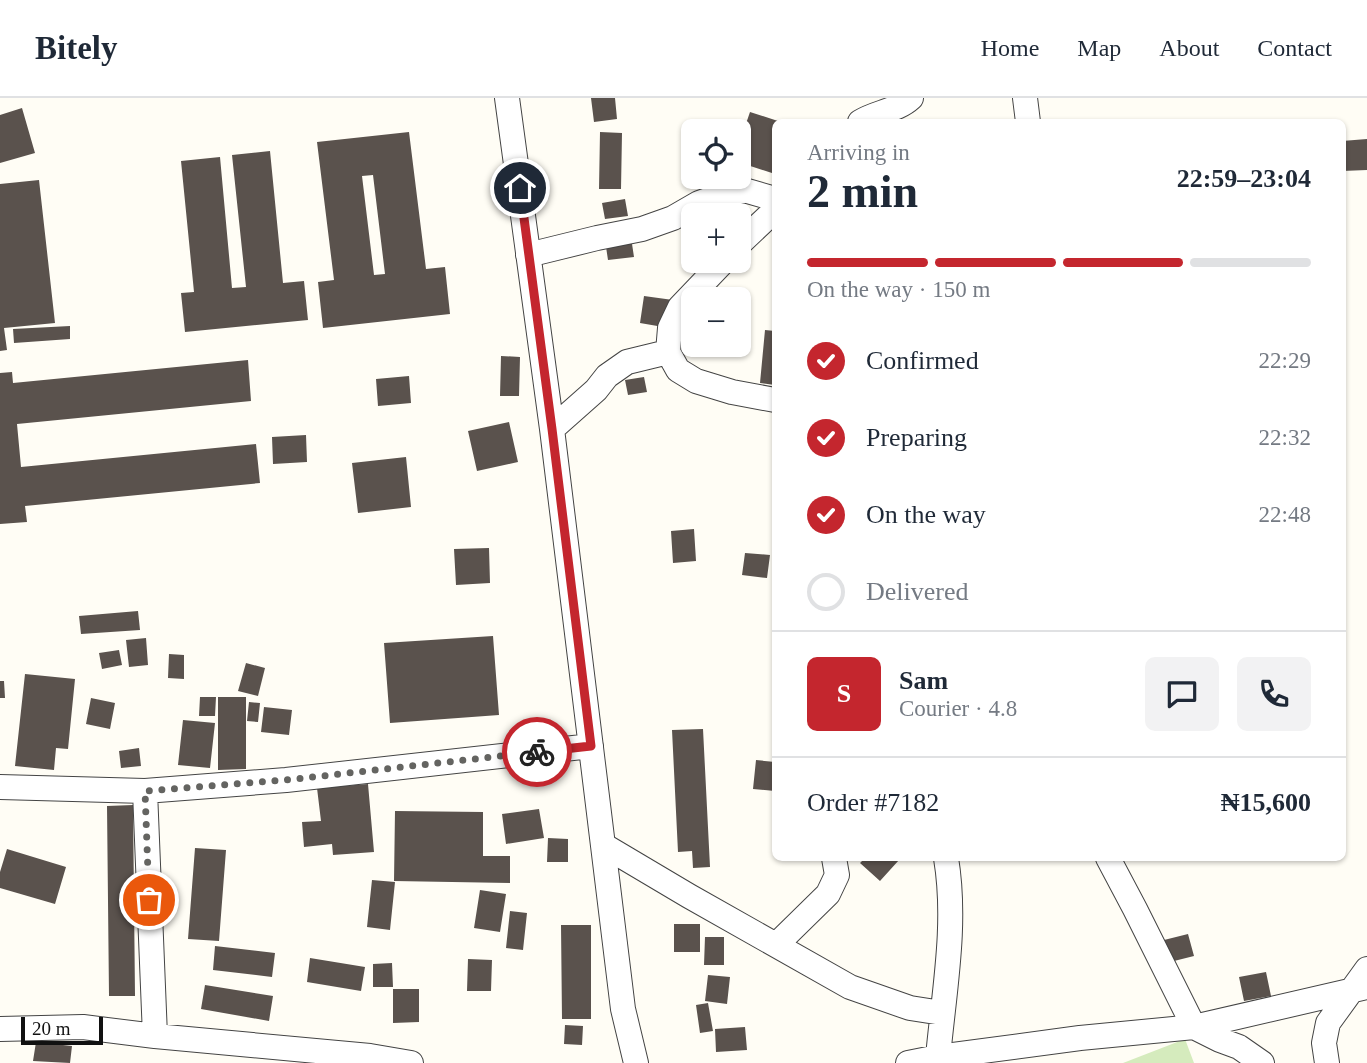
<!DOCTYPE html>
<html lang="en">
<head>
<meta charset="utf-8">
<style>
  :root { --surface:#fff; --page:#f2f2f3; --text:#1f2937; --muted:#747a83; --line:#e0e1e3; --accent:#c4262e }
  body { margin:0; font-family:Georgia,serif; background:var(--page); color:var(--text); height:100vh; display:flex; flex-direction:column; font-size:26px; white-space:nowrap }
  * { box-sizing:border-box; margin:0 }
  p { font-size:23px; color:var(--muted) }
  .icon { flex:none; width:38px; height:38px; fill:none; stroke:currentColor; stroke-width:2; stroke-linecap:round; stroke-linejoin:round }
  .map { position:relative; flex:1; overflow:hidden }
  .sheet { position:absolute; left:772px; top:21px; width:574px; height:742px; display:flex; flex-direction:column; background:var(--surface); border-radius:10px; box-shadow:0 2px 5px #0004 }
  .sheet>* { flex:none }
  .controls { position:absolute; left:681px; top:21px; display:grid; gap:14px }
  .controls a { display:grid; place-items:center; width:70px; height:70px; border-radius:10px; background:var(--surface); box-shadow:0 2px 5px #0004; font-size:35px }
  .scale { position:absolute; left:21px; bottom:18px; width:82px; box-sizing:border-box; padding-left:7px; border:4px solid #111; border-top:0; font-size:19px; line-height:24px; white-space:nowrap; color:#111; -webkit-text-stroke:5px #fff; paint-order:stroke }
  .pin { position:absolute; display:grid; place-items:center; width:60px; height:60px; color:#fff; margin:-30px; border:4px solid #fff; border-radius:50%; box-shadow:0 2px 7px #0007 }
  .courier { position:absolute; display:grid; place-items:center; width:70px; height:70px; margin:-35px; border:5px solid #c4262e; border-radius:50%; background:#fff; color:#222; box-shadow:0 2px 9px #0007 }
  .headline em { font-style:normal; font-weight:600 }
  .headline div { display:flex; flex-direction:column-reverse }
  .headline { display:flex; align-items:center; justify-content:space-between; height:119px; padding:0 35px }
  h1 { font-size:46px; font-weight:600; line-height:52px }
  .bar { display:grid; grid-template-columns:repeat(4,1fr); gap:10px 7px; align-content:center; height:84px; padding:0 35px }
  .bar i { height:9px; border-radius:5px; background:var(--line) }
  .bar .on { background:var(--accent) }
  .bar p { grid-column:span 4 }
  .line { display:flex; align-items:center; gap:18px; padding:0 35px; border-top:2px solid var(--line) }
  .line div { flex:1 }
  .round { display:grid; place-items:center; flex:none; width:74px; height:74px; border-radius:10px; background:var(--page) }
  ol { padding:0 35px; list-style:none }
  li { display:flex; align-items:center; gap:21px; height:77px }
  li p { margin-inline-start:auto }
  li .icon { padding:7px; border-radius:50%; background:var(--accent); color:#fff; stroke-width:4 }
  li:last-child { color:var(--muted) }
  li i { width:38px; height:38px; border:4px solid var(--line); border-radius:50% }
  header { display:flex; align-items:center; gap:42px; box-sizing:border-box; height:98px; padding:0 35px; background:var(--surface); border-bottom:2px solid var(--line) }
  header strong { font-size:33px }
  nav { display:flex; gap:38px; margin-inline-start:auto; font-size:24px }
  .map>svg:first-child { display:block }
  .green { fill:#d5ebbd }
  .building { fill:#5a524d; fill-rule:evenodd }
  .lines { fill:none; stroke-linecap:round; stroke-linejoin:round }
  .street-casing { stroke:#444; stroke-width:26 }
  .street { stroke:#fff; stroke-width:24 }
  .done { stroke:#646461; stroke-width:7; stroke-dasharray:0 12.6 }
  .route { stroke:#c4262e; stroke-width:9 }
</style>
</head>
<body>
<header>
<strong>Bitely</strong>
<nav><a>Home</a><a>Map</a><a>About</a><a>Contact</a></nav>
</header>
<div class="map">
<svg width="1367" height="965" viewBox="0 0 1367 965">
  <rect width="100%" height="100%" fill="#fffdf5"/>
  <path class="green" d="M1185 941 1194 965H1123Z"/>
  <path class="building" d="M591 0H615L617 21 594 24Z
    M22 10 35 55 0 65V17Z
    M750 14 781 24H775V76L738 64V49Z
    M409 34 426 171 445 169 450 216 323 230 318 184 334 182 317 44ZM373 77 385 176 374 177 362 78Z
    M600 34 622 35 621 91H599Z
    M1367 41V72L1342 73V43Z
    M270 53 283 185 304 183 308 222 185 234 181 195 194 194 181 63 220 59 232 190 246 189 232 57Z
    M39 82 55 225 4 230 7 252 0 253V86Z
    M625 101 628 118 605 121 602 105Z
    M629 126 634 159 608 162 603 129Z
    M644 198 673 202 669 230 640 225Z
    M70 228V241L14 245 13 231Z
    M765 232 775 233V287L760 285Z
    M501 258 520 259 519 298H500Z
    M248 262 251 303 17 326 21 369 256 346 260 385 25 408 27 424 0 426V275L12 274 13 285Z
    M409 278 411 305 378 308 376 281Z
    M644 279 647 294 628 297 625 282Z
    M509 324 518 364 477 373 468 333Z
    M306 337 307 364 273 366 272 339Z
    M406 359 411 409 358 415 352 365Z
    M694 431 696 463 673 465 671 433Z
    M489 450 490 485 456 487 454 451Z
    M745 455 770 457 767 480 742 477Z
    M138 513 140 532 81 536 79 518Z
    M493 538 499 617 390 625 384 545Z
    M146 540 148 567 129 569 126 542Z
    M119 552 122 567 102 571 99 555Z
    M169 556 184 557V581L168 580Z
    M246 565 265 570 258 598 238 593Z
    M25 576 75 581 68 651 56 650 54 672 15 668Z
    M0 583H4L5 600H0Z
    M200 599H216L215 618H199Z
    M218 599H246V671L218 672Z
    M91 600 115 605 110 631 86 626Z
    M249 604 260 605 258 624 247 623Z
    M264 609 292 612 289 637 261 634Z
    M183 622 215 625 210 670 178 667Z
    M703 631 710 769 693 770 692 753 678 754 672 632Z
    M139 650 141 668 121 670 119 653Z
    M756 662 775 664V693L753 691Z
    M368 686 374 754 333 757 332 746 304 749 302 724 321 723 317 690Z
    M133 707 135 898H109L107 708Z
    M539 711 544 740 506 746 502 716Z
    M395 713 483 714V758H510V785L394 783Z
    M548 740 568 741V764H547Z
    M195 750 226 752 219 843 188 841Z
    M7 751 66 769 55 806 0 790V774Z
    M865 760H896L899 762 880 783 860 765Z
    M372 782 395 784 390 832 367 829Z
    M480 792 506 796 500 834 474 830Z
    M510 813 527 815 523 852 506 850Z
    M674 826H700V854H674Z
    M561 827H591V921H562Z
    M1188 836 1194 858 1154 868 1148 846Z
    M705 839H724V867H704Z
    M215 848 275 855 272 879 213 872Z
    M310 860 365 869 361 893 307 884Z
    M468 861 492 862 491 893H467Z
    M392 865 393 889H373V866Z
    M1266 874 1271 898 1244 903 1239 879Z
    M708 877 730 879 727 906 705 903Z
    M205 887 273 898 269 923 201 911Z
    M393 891H419V924L393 925Z
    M708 905 713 933 700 935 696 907Z
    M565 927 583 928 582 947 564 946Z
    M745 929 747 952 716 954 715 931Z
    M36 944 72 948 70 965 33 963Z"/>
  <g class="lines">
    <g class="street-casing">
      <path id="street" d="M507 0 552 331 623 911 636 965
        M1025 0 1028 24
        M860 24C876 14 897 13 911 0
        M738 147 775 112
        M528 157 597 140 642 131 673 120 699 105 727 95 744 92 775 101
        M724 163 680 209 670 230 668 254 678 272 696 283 732 294 775 302
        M552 331 596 292 607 278 627 264 668 254
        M0 689 145 693 286 682 591 648
        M145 693 155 938
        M603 747 689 798 850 889 910 910 942 915
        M1108 760 1135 811 1194 929 1220 942 1239 949 1262 965
        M776 847 828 796 837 777 834 760
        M0 931 83 929 155 938 370 958 411 965
        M938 959C944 893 957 826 946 760
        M908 965 938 959 1080 940 1194 929 1367 889
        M1327 965 1324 945 1328 925 1367 871"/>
    </g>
    <use href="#street" class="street"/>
  </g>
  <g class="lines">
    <path class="done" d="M149 802 145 693 286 682 537 654"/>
    <path class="route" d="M520 90 552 331 591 648 537 654"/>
  </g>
</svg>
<div class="controls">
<a><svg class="icon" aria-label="locate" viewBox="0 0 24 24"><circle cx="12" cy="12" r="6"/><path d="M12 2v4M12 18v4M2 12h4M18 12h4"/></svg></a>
<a>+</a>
<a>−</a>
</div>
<div class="scale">20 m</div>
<div class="pin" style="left:149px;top:802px;background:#ea580c"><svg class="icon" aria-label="bag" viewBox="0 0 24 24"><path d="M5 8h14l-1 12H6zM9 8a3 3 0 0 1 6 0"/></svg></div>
<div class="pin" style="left:520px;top:90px;background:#1f2937"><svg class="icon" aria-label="home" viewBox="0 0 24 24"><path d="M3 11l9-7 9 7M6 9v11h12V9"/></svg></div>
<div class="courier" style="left:537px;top:654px"><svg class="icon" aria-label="bike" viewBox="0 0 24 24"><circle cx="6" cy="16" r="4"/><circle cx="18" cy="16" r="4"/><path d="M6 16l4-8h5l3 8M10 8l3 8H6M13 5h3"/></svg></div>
<section class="sheet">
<div class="headline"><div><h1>2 min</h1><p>Arriving in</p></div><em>22:59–23:04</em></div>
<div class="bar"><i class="on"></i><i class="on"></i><i class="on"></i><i></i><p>On the way · 150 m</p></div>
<ol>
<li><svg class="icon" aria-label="check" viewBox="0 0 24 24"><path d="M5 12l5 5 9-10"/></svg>Confirmed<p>22:29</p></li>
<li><svg class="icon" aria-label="check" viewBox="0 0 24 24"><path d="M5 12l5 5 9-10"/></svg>Preparing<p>22:32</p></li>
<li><svg class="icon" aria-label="check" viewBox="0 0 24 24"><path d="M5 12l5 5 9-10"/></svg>On the way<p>22:48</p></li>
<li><i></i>Delivered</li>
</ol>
<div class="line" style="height:126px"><b class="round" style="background:var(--accent);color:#fff">S</b><div><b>Sam</b><p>Courier · 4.8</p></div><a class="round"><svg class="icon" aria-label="chat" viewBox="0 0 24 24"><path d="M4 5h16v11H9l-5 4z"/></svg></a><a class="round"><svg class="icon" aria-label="phone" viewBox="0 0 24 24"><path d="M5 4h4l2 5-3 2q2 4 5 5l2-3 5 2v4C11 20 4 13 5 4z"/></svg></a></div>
<div class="line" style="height:91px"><div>Order #7182</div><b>₦15,600</b></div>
</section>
</div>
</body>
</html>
